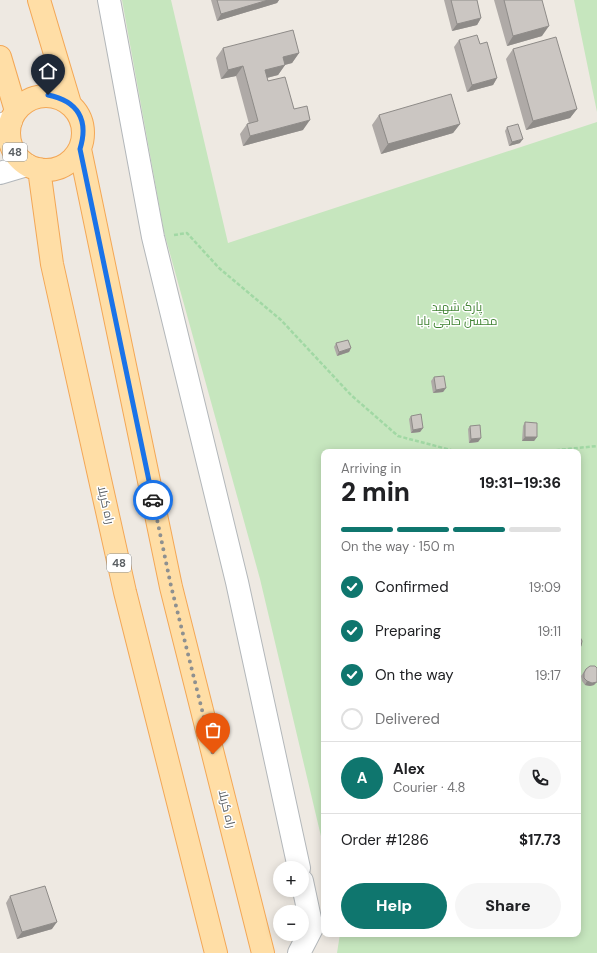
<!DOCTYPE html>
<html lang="en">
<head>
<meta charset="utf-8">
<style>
  :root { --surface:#fff; --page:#f6f6f6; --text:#202124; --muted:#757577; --line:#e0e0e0; --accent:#0f766e }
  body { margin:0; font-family:"DM Sans",Cairo,sans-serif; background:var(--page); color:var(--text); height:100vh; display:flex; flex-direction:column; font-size:15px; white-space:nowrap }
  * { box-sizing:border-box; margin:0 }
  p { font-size:13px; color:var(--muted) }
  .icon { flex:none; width:22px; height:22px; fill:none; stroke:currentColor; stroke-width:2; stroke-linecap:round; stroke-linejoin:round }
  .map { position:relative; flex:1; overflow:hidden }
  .panel { position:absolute; left:321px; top:449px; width:260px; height:488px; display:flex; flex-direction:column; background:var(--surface); border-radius:8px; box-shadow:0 2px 10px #0003 }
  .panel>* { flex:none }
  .fabs { position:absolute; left:273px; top:861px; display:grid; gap:8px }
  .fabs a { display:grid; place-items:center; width:36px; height:36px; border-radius:50%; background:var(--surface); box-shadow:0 2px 10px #0003; font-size:20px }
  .pin { position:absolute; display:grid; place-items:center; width:34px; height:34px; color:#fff; margin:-41px -17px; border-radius:50% 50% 50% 0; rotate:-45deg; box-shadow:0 0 4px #0007 }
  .pin .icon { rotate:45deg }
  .courier { position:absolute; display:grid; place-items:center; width:40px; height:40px; margin:-20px; border:3px solid #1a73e8; border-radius:50%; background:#fff; color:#222; box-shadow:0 1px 5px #0007 }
  .summary em { font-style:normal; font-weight:800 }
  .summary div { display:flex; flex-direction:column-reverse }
  .summary { display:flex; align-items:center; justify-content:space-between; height:68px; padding:0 20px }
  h1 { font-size:26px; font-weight:800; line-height:30px }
  .bar { display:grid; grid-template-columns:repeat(4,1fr); gap:6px 4px; align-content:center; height:48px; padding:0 20px }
  .bar i { height:5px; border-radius:3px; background:var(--line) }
  .bar .on { background:var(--accent) }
  .bar p { grid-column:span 4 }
  .line { display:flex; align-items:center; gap:10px; padding:0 20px; border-top:1px solid var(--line) }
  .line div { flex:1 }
  .round { display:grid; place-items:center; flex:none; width:42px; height:42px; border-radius:21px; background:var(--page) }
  ol { padding:0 20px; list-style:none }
  li { display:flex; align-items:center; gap:12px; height:44px }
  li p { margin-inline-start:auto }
  li .icon { padding:4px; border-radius:50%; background:var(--accent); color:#fff; stroke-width:4 }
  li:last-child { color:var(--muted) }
  li i { width:22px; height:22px; border:2px solid var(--line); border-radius:50% }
  .button { display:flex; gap:8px; margin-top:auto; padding:8px 20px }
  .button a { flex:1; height:46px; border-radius:24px; background:var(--accent); color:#fff; font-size:16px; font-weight:800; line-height:46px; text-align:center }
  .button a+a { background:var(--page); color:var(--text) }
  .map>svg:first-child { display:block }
  .green { fill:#c6e6be }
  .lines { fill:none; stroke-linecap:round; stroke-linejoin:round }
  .street-casing { stroke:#b3b7ba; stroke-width:24 }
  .secondary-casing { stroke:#b2b7bb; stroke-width:24 }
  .primary-casing { stroke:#f3a756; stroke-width:24 }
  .path { stroke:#a1d8a4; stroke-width:2.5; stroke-dasharray:4 2; stroke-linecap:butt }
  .street { stroke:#fff; stroke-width:22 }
  .secondary { stroke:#fff; stroke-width:22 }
  .primary { stroke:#ffdea6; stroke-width:22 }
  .wall { fill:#afaaa7 }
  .shaded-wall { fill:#8e8b88 }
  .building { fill:#cbc6c2; stroke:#8e8b88 }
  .done { stroke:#8e9090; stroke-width:4; stroke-dasharray:0 7.2 }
  .route { stroke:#1a73e8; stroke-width:5 }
  .labels { text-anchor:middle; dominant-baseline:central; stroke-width:3; stroke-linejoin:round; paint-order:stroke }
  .shield { fill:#fff; stroke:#8c9092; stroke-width:1 }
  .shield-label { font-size:11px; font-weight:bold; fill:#5b6064 }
  .park-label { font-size:12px; fill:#408333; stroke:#fff }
  .street-label { font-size:12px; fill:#5b6064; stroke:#fff }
</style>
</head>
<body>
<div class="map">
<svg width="597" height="953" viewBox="0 0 597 953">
  <rect width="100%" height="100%" fill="#eee9e2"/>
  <path class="green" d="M122 0H171L228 243 597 122V953H337L340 934H578V452H324V849L260 579 164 232Z
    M574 0H597V112Z"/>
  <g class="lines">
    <g class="street-casing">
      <path id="street" d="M109 0 153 237 237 582 299 868
        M299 953 312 928 302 881"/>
    </g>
    <g class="secondary-casing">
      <path id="secondary" d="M0 125 11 121
        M0 173 27 165"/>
    </g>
    <g class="primary-casing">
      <path id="primary" d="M39 0 70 104
        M0 57 16 111
        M9 133a37 37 0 1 1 74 0a37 37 0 1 1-74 0Z
        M80 149 171 587 263 953
        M39 169 52 264 125 592 216 953"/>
    </g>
    <path class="path" d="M174 235 187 233 219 268 281 320 351 395 398 436 451 450 492 452
      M538 452 597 446"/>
    <use href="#street" class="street"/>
    <use href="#secondary" class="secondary"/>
    <use href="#primary" class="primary"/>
  </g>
  <path class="wall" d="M211 0H279L277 3 217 21Z
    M444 0H477L481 18 477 25 452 31Z
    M494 0H542V36L507 46Z
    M459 40 480 44 497 78 493 85 467 92 454 47Z
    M223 48 299 53 292 63 285 65 278 75 267 78 268 81 294 109 303 130 243 146 240 134 247 124H249L236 76 221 79 216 58Z
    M513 49 577 109 570 118 526 130 506 59Z
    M379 115 460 124 453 133 381 154 372 125Z
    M507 127 520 143 509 146 505 131Z
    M336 343 351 348 349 352 337 356 334 347Z
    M434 377 446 388 443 392 433 393 431 381Z
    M411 416 423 428 420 432 411 433 409 419Z
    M525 422 537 437 534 441H522L523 426Z
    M470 426 481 438 478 442 469 443 468 429Z
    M586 669 594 685 590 686 585 685 582 681 581 676Z
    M10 896 52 929 17 939 6 903Z"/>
  <path class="shaded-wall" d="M268 0H279L277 3 217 21 221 14Z
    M481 18 477 25 452 31 457 24Z
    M549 26 542 36 507 46 513 36Z
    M299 53 292 63 276 67 283 57Z
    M285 65 278 75 258 80 265 70Z
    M243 66 236 76 221 79 228 70Z
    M497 78 493 85 467 92 472 85Z
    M577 109 570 118 526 130 533 121Z
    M310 120 303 130 243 146 250 136Z
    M460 124 453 133 381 154 388 144Z
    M523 139 520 143 509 146 512 142Z
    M351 348 349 352 337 356 339 352Z
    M446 388 443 392 433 393 436 390Z
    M423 428 420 432 411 433 413 430Z
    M525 437H537L534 441H522Z
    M481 438 478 442 469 443 471 439Z
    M587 681H597V682L594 685 590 686 585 685Z
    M57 922 52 929 17 939 22 932Z"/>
  <path class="building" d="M217 0H268L221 14Z
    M451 0H477L481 18 457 24Z
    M504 0H542L549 26 513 36Z
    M293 30 299 53 283 57 285 65 265 70 268 81 285 77 294 109 307 106 310 120 250 136 247 124 258 121 243 66 228 70 223 48Z
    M477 35 480 44 487 42 497 78 472 85 459 40Z
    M556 37 577 109 533 121 513 49Z
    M451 94 460 124 388 144 379 115Z
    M518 124 523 139 512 142 507 127Z
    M348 340 351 348 339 352 336 343Z
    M444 376 446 388 436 390 434 377Z
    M421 414 423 428 413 430 411 416Z
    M525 422 537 423V437H525Z
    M480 425 481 438 471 439 470 426Z
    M578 635 580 637 582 641 581 646 578 650Z
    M590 666H595L597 668V682L592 683 587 681 584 678V673L586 669Z
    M45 886 57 922 22 932 10 896Z"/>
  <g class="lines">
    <path class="done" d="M153 500 171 586 213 754"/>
    <path class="route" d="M48 95C78 101 89 120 80 149L153 500"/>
  </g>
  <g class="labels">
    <g class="shield">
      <rect x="3" y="143" width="24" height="18" rx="3"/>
      <rect x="107" y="554" width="24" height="18" rx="3"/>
    </g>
    <g class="shield-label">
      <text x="15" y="152">48</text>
      <text x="119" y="563">48</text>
    </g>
    <g class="park-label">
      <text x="457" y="307">پارک شهید<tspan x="457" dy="14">محسن حاجی بابا</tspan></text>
    </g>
    <g class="street-label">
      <text transform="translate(106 505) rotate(77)">راه کربلا</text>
      <text transform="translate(227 809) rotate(76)">راه کربلا</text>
    </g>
  </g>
</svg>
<div class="fabs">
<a>+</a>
<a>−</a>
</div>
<div class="pin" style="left:213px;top:754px;background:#ea580c"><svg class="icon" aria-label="bag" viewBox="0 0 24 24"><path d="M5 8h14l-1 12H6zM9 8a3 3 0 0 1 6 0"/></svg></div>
<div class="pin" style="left:48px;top:95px;background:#1f2937"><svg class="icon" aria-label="home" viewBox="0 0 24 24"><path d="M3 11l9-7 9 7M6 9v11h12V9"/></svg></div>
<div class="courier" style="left:153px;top:500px"><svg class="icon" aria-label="car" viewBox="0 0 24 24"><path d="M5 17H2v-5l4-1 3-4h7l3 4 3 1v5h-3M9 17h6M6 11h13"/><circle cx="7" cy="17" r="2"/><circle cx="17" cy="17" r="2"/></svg></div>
<section class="panel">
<div class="summary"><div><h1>2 min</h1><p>Arriving in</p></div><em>19:31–19:36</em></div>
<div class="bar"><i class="on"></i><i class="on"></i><i class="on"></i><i></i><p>On the way · 150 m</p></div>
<ol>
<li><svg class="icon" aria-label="check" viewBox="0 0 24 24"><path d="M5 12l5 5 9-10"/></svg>Confirmed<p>19:09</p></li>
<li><svg class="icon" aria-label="check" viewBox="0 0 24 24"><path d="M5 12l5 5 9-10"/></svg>Preparing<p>19:11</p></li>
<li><svg class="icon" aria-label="check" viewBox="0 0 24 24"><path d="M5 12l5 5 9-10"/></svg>On the way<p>19:17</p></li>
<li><i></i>Delivered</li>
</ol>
<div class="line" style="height:72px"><b class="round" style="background:var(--accent);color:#fff">A</b><div><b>Alex</b><p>Courier · 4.8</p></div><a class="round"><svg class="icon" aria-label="phone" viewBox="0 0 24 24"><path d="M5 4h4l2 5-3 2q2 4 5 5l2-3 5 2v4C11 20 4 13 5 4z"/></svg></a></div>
<div class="line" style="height:52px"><div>Order #1286</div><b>$17.73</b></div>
<div class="button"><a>Help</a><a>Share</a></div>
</section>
</div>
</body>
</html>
